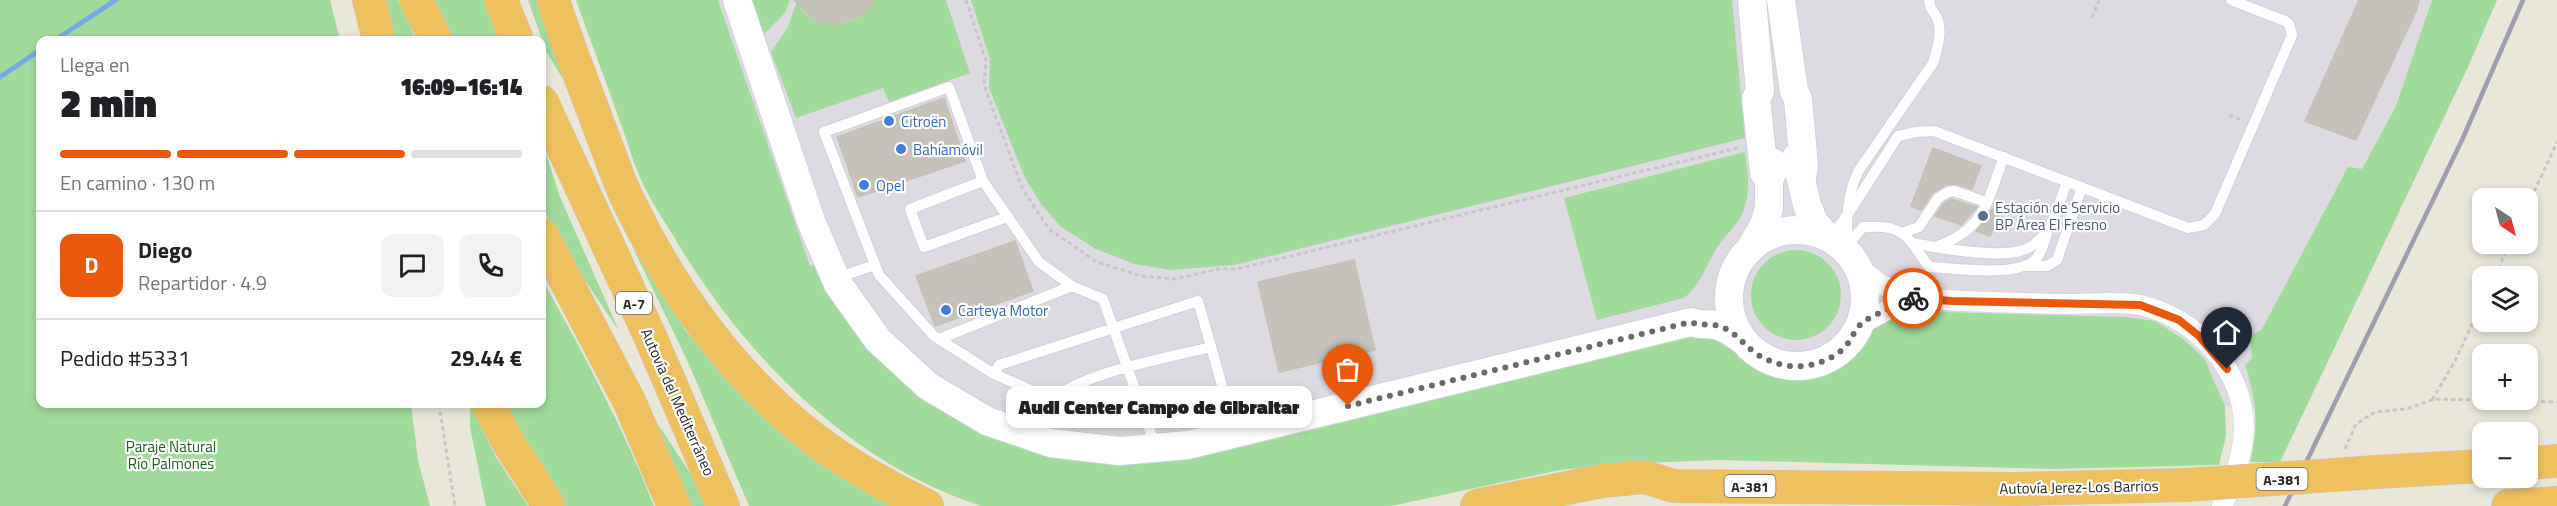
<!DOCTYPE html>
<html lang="es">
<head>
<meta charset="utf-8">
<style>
  :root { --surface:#fff; --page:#f2f2f2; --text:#202124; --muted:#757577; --line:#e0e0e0; --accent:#ea580c }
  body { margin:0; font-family:"Titillium Web",sans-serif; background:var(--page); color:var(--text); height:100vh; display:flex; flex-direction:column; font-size:22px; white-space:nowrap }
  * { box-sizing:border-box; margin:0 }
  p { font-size:20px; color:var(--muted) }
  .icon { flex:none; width:33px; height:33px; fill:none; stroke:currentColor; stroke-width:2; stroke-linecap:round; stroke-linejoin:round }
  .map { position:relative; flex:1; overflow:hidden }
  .details { position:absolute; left:36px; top:36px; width:510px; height:372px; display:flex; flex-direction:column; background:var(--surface); border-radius:12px; box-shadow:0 3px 9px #0003 }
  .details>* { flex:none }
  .needle { width:39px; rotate:144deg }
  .buttons { position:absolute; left:2472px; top:188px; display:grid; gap:12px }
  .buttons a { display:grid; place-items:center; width:66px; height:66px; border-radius:12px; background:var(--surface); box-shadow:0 3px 9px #0003; font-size:30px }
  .pin { position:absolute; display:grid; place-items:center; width:51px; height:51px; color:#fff; margin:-62px -26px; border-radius:50% 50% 50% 0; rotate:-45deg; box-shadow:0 0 6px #0007 }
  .pin .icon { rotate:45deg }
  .courier { position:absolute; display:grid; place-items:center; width:60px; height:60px; margin:-30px; border:4px solid #ea580c; border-radius:50%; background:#fff; color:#222; box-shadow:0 2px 8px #0007 }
  .bubble { position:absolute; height:42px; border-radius:12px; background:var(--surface); box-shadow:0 3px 9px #0003; font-size:20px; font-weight:800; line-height:42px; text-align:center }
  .head em { font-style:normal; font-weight:800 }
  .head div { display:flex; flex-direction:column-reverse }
  .head { display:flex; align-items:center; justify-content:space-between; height:102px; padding:0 24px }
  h1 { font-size:39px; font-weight:800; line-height:45px }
  .bar { display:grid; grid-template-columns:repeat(4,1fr); gap:9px 6px; align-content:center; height:72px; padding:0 24px }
  .bar i { height:8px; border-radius:4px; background:var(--line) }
  .bar .active { background:var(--accent) }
  .bar p { grid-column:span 4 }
  .line { display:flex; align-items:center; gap:15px; padding:0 24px; border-top:2px solid var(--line) }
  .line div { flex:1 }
  .round { display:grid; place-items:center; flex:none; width:63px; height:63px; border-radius:12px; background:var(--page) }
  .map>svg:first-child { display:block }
  .industrial { fill:#dedae2 }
  .green { fill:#a1db9b }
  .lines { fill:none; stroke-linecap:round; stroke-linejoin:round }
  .stream { stroke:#75abe3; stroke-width:5 }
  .building { fill:#c4c2ba; stroke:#c4c2b4; stroke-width:1.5 }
  .lane-casing { stroke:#d0d0df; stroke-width:12 }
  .street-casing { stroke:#d0d0df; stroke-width:21 }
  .secondary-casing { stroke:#d0d0df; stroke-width:30 }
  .highway-casing { stroke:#c7c7c7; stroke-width:34 }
  .path { stroke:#c7c7c7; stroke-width:3; stroke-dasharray:4.5 3; stroke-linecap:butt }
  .lane { stroke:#fff; stroke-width:10 }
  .street { stroke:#fff; stroke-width:20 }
  .secondary { stroke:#fff; stroke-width:28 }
  .highway { stroke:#efc15e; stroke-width:33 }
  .rail { stroke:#9f9eb0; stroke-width:4.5 }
  .highway-bridge-casing { stroke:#c7c7c7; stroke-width:34; stroke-linecap:butt }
  .highway-bridge { stroke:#efc15e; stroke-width:33 }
  .done { stroke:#6b6a66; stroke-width:6; stroke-dasharray:0 10.8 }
  .route { stroke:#ea580c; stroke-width:8 }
  .shop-dot { fill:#3f7fe0; stroke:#fff; stroke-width:2 }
  .service-dot { fill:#5c6f8a; stroke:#fff; stroke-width:2 }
  .labels { text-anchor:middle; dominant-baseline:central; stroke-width:4.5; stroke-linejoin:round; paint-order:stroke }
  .shield { fill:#fff; stroke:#686868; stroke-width:1.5 }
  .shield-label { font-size:14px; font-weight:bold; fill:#272727 }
  .shop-label { font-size:15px; fill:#366cbe; stroke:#fff; text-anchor:start }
  .service-label { font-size:15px; fill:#4e5e75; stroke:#fff; text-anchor:start }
  .street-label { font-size:15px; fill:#272727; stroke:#fff }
  .park-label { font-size:15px; fill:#1f5d21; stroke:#fff }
</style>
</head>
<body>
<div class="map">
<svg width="2557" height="506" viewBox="0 0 2557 506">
  <rect width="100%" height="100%" fill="#e9e6da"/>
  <path class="industrial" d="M598 0H2462L2272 411 2225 406 1732 414 1235 503 851 368Z"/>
  <path class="green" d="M0 0H330L340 40H40V404H411L418 460 430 506H0Z
    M382 0H398L416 40H391Z
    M433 0H486L503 40H451Z
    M528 0H538L566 84 546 51Z
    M576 0H718L810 266 820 264 896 367 1092 454 1701 333 1735 345 1753 365 1771 372 1796 377 1838 366 1853 355 1872 326 1904 311 2126 317 2155 321 2183 339 2204 358 2225 406 2226 436 2219 465 2052 469 1720 460 1615 464 1560 470 1391 506H981C846 462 741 352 671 232 661 216 651 201 643 184 634 165 628 144 621 124 606 83 591 41 576 0Z
    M752 0H790L785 13 764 34Z
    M872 0H946L970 73 889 102 883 88 796 118 771 52 788 27 797 1C810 30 841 27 864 14Z
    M971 0H1732L1745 138 1234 265 1170 270 1134 264 1096 249 1061 227 1041 204 1025 178 989 88 990 59Z
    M2432 0H2497L2468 67 2280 462H2250C2259 428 2256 398 2245 365L2252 358 2250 336 2262 329 2348 167 2362 169 2396 106Z
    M542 141 560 197 619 331 567 253 542 208Z
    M1745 152C1749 175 1751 199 1739 220 1732 230 1723 238 1716 249 1706 267 1700 285 1684 298L1597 320 1564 198Z
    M632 246 685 330 712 362 901 506H749L688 362Z
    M1751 295a45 45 0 1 1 90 0a45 45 0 1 1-90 0Z
    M542 279C583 353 623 427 654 506H561L501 404H542Z
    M470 404 496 457 528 506H486L470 427Z
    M658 424 694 479 707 506H687Z"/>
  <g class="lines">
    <path class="stream" d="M55 40 116 0
      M0 77 40 50"/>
  </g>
  <path class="building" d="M794 0H874L864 14 836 24 815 21Z
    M2359 0H2419L2417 9 2356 140 2305 121Z
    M944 98 965 161 858 197 837 137Z
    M1933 148 1981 166 1972 189 1956 184 1945 185 1932 194 1921 210 1911 206Z
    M1951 199 1977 207 1961 225 1935 216 1943 204Z
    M1992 209 2000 212 1990 236 1976 231Z
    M1015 241 1033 291 935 326 916 276Z
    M1354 260 1375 350 1279 372 1258 282Z"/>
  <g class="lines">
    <g class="lane-casing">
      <path id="lane" d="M983 181 910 209 924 247 1007 217
        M1904 232 1919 227 1938 198 1948 192 1954 191 1986 202
        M1830 238 1848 214 1898 136 1916 132 1934 131 2188 228 2204 225 2215 214 2292 35 2289 24 2285 21 2231 0
        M1912 243 1929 267C1955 268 2016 278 2036 259 2042 252 2044 243 2047 234
        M1848 245 1863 227C1884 226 1899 226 1912 243 1939 248 1999 259 2023 250 2033 247 2042 238 2048 229 2057 216 2061 197 2067 182
        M1938 246C1986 228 1987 201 2004 157
        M1848 252C1846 224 1846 195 1859 170L1933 63C1937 50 1943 31 1937 18 1933 9 1930 11 1929 0
        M2026 266H2047L2057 260 2082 187
        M836 278 875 265
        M939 339 1072 286 1103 299 1155 445
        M994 374 999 365 1198 301 1223 389 1149 408H1120L1090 404 1040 394 994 374 934 336 879 275 824 132 949 87 983 181 1039 262 1072 286
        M1055 397C1091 371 1167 358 1211 347"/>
    </g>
    <g class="street-casing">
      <path id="street" d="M1859 268 1881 285 1898 290 1904 297C1959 302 2013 303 2068 304 2091 304 2118 301 2140 305 2196 317 2244 370 2244 428 2243 456 2234 481 2222 506
        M1861 324 1899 304 1904 297"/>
    </g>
    <g class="secondary-casing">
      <path id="secondary" d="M737 0 811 221 838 284 878 340 928 386 987 421 1051 443 1119 451 1188 445 1691 322C1700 326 1707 323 1716 325 1726 327 1735 335 1743 340
        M1752 0 1760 91 1756 99 1764 172 1769 180
        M1781 0 1794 91 1798 99 1804 166 1802 177
        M1796 158 1807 205 1814 222 1826 236
        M1729 298a68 68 0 1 1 136 0a68 68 0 1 1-136 0Z
        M1750 249 1764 225 1769 208V180L1773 171 1772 162"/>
    </g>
    <g class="highway-casing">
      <path id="highway" d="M369 0 379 40
        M416 0 436 40
        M501 0 517 40
        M553 0C568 46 586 91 603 137 612 159 619 183 630 204 673 293 735 378 814 439 848 465 888 487 927 506
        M542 102 649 334 723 506
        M542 235 630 403 674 506
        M488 404 510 445 549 506
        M2528 463 2557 461
        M2376 472 2482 466
        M1477 506 1602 481 1644 477 1674 486 2016 489 2187 485
        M2508 506 2557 503"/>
    </g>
    <path class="path" d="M966 0 986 61 984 85 1023 190 1049 229 1097 262 1142 276 1175 279 1219 269H1237L1738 148
      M2092 18 2099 0
      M2229 115 2242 120
      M2528 205 2557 142
      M2495 276 2510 243
      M2432 400 2455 361 2482 303
      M439 404 455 506
      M2345 449 2356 424 2375 412 2406 409 2435 399 2557 402"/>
    <use href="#lane" class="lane"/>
    <use href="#street" class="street"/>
    <use href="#secondary" class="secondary"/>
    <use href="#highway" class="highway"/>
    <path class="rail" d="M2285 506 2462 140 2523 0"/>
    <g class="highway-bridge-casing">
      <path id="highway-bridge" d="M2187 485 2376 472"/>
    </g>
    <use href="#highway-bridge" class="highway-bridge"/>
  </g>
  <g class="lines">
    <path class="done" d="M1348 406 1691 322C1702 327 1715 322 1726 329 1737 335 1744 344 1754 352 1781 372 1818 371 1843 349 1851 342 1854 330 1862 323 1875 312 1894 311 1904 297L1913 298"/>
    <path class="route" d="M1913 298 1952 301 2140 305 2179 320 2199 336 2227 369"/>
  </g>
  <g class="shop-dot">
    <circle cx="889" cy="121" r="6"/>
    <circle cx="901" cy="149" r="6"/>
    <circle cx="864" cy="185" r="6"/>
    <circle cx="946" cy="310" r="6"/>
  </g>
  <circle class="service-dot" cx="1983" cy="216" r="6"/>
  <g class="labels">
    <g class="shield">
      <rect x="616" y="292" width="36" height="22" rx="4.5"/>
      <rect x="2256.5" y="468" width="51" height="22" rx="4.5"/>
      <rect x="1724.5" y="475" width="51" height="22" rx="4.5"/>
    </g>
    <g class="shield-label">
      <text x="634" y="303">A-7</text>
      <text x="2282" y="479">A-381</text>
      <text x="1750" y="486">A-381</text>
    </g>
    <g class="shop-label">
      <text x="901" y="121">Citroën</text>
      <text x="913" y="149">Bahíamóvil</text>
      <text x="876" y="185">Opel</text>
      <text x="958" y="310">Carteya Motor</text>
    </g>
    <g class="service-label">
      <text x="1995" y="207">Estación de Servicio<tspan x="1995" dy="17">BP Área El Fresno</tspan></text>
    </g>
    <g class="street-label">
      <text transform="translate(678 402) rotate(66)">Autovía del Mediterráneo</text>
      <text transform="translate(2079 487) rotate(-1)">Autovía Jerez-Los Barrios</text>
    </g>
    <g class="park-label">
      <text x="171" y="446">Paraje Natural<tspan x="171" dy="17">Río Palmones</tspan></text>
    </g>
  </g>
</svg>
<div class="buttons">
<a><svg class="needle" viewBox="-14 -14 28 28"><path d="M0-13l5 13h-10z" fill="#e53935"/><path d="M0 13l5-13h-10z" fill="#757577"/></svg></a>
<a><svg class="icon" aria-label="layers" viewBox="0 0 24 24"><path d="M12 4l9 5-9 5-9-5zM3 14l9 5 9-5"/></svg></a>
<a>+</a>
<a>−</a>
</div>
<div class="pin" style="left:1348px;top:406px;background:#ea580c"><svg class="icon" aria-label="bag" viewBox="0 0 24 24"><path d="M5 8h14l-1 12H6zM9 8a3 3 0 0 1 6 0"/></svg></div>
<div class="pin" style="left:2227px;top:369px;background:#1f2937"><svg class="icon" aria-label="home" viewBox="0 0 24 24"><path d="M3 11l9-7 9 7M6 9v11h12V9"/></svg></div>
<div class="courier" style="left:1913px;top:298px"><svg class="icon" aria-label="bike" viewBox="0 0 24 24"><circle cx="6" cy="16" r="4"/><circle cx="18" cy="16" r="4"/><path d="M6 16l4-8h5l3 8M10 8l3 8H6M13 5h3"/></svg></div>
<div class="bubble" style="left:1006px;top:386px;width:306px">Audi Center Campo de Gibraltar</div>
<section class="details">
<div class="head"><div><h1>2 min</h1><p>Llega en</p></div><em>16:09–16:14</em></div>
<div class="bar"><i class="active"></i><i class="active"></i><i class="active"></i><i></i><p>En camino · 130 m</p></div>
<div class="line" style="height:108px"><b class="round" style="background:var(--accent);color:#fff">D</b><div><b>Diego</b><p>Repartidor · 4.9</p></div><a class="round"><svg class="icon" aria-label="chat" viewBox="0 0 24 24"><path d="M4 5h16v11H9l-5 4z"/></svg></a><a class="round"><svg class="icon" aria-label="phone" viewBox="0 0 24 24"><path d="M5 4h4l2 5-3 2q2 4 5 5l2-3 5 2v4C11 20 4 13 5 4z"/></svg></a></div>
<div class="line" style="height:78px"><div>Pedido #5331</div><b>29.44 €</b></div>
</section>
</div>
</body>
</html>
